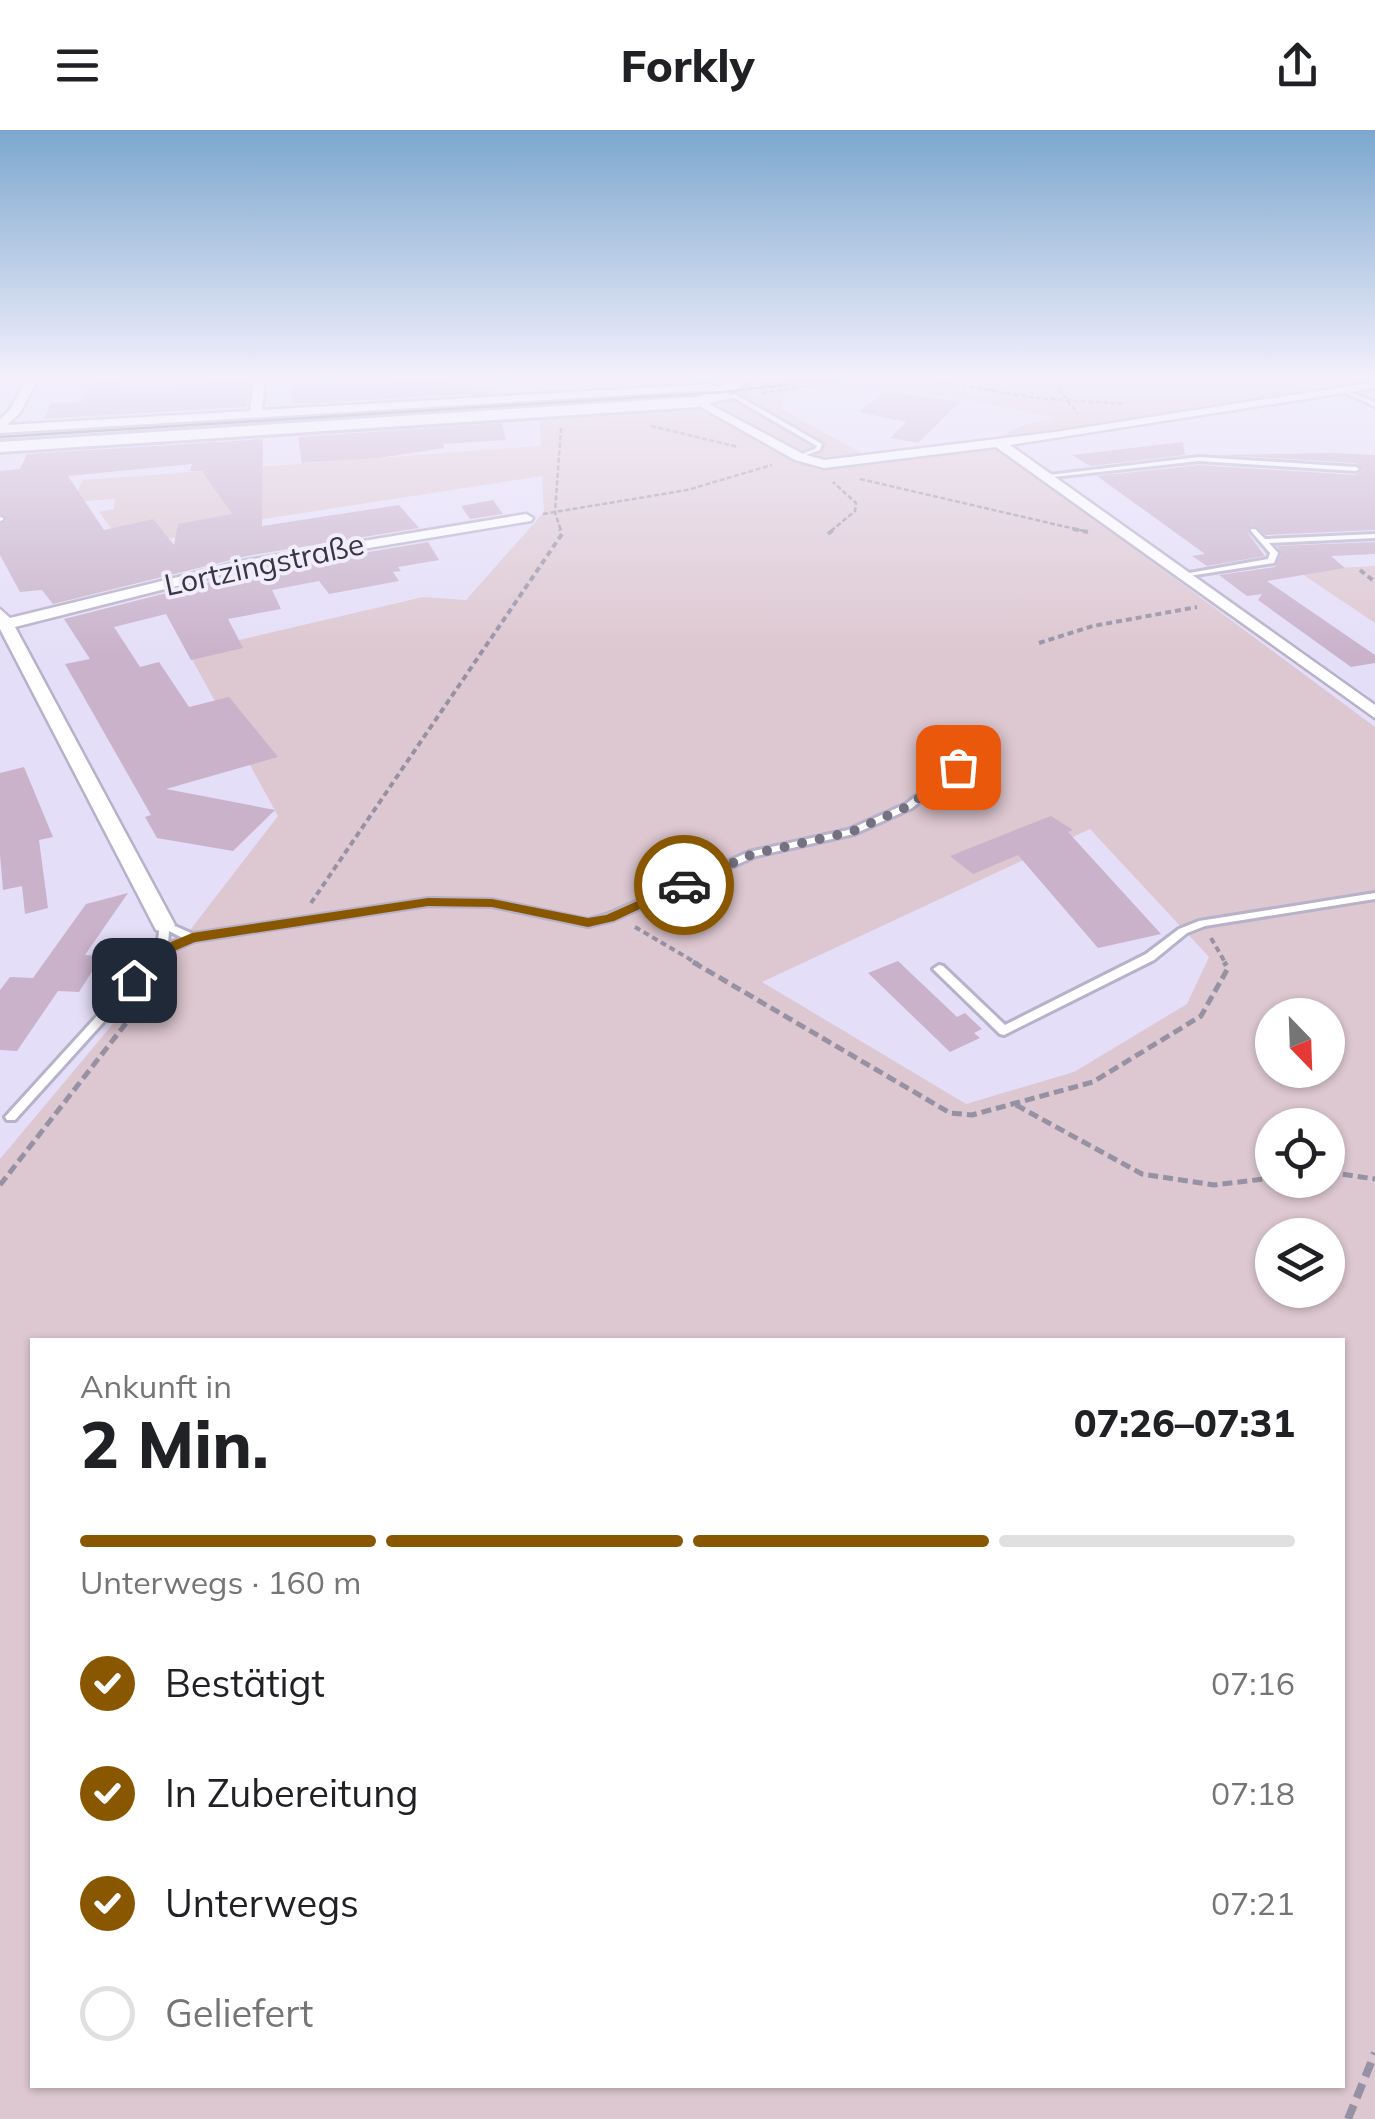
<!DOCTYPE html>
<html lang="de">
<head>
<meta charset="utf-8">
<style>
  :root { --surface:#fff; --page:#f6f6f6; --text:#202124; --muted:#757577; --line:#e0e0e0; --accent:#8a5701 }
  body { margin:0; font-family:Mulish,sans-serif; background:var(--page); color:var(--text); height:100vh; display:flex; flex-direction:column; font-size:38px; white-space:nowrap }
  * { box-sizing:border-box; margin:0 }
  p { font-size:32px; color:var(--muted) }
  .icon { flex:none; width:55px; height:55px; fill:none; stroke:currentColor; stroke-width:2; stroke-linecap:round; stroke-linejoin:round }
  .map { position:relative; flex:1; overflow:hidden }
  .sheet { position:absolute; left:30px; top:1208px; width:1315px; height:750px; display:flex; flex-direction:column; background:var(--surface); border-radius:0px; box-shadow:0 2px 8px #0004 }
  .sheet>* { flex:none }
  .needle { width:65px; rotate:157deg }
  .controls { position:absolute; left:1255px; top:868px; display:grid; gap:20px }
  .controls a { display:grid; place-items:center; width:90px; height:90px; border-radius:50%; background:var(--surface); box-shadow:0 2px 8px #0004; font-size:50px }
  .pin { position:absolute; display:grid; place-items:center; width:85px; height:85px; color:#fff; margin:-42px; border-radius:20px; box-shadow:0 5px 15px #0006 }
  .courier { position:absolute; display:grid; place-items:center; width:100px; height:100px; margin:-50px; border:8px solid #8a5701; border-radius:50%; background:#fff; color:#222; box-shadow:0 2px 12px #0007 }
  .overview em { font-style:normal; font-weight:800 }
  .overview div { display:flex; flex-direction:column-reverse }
  .overview { display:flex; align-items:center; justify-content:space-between; height:170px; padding:0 50px }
  h1 { font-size:65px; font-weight:800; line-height:75px }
  .bar { display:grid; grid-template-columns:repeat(4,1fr); gap:15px 10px; align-content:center; height:120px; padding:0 50px }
  .bar i { height:12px; border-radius:8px; background:var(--line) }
  .bar .current { background:var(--accent) }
  .bar p { grid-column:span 4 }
  ol { padding:0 50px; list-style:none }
  li { display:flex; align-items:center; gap:30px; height:110px }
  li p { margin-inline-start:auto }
  li .icon { padding:10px; border-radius:50%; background:var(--accent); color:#fff; stroke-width:4 }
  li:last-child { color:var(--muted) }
  li i { width:55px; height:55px; border:5px solid var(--line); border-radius:50% }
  header { display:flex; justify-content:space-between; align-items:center; height:130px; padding:0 50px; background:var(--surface); font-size:45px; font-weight:800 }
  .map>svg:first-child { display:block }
  .green { fill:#ddc7d0; fill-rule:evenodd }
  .building { fill:#c9b2ca; fill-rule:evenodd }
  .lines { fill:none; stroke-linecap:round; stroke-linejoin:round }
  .service-casing { stroke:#b7b1c9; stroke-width:6 }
  .minor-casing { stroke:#b7b1c9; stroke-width:5 }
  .tertiary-casing { stroke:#b7b1c9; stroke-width:6 }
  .path-far3 { stroke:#9791a4; stroke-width:2.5; stroke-dasharray:5 2.5; stroke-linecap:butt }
  .path-far2 { stroke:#9791a4; stroke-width:4; stroke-dasharray:6 4; stroke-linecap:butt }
  .path-far1 { stroke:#9791a4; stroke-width:5; stroke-dasharray:10 5; stroke-linecap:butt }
  .path { stroke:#9791a4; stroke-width:8; stroke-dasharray:15 8; stroke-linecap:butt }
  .service { fill:#fff; fill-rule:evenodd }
  .minor { fill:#fff; fill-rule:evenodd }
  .tertiary { fill:#fff; fill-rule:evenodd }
  .tram { stroke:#7c7788; stroke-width:2.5 }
  .route { fill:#8a5701 }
  .done { stroke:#757180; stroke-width:10; stroke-dasharray:0 18 }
  .labels { text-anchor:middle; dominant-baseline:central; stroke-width:8; stroke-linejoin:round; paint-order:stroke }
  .far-street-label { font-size:30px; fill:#393640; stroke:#f1edfd }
</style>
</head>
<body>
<header><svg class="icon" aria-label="menu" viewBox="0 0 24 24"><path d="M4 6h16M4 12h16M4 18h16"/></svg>Forkly<svg class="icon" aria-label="share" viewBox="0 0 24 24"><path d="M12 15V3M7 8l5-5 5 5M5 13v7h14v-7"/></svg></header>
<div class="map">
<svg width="1375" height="1989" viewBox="0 0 1375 1989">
  <rect width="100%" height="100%" fill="#e5def8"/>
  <path class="green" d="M755 247H1375V253L998 308 1021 296 1054 288C991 274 836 239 781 270L782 279 863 324 813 328 717 278Z
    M700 280 796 331 820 338 977 318 1003 321 1375 597V1989H0V1029L174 821 278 686 188 522 423 467 466 470 544 382 542 346 237 393 126 419 99 382 114 379 115 369 72 372 83 350 541 316 540 289ZM1090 699 1209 827 1187 874 1074 942 966 974 762 852ZM1272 885H1328V940H1272ZM1272 995H1328V1050H1272ZM1272 1105H1328V1160H1272ZM32 1210H1342V1955H32Z
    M1375 436V493L1296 440Z"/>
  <path class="building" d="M204 247H250L247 277 44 289 51 273 81 272 91 250 125 249 121 259 188 255 204 251Z
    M425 247H441L450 249 451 254 469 253 470 257 494 255 495 263 293 274 290 255 385 252Z
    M885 261 960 272 918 313 890 308 906 292 859 282Z
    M502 293 506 310 443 314 444 318 379 328 302 333 298 307Z
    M263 309 262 396 399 375 419 398 247 426 53 474 42 460 20 462 0 425V394L7 390 0 384V341L20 339 27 324ZM192 334 190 341H202L232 384 178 394 174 415 153 389 104 400 68 346Z
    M1183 312 1185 325 1090 336 1072 325Z
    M1334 323 1375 325V400L1266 405 1251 395 1248 403 1265 426 1207 436 1192 426 1205 424 1097 346 1199 335 1356 345 1363 340 1356 333 1219 325Z
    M493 370 503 384 470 389 461 376Z
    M428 412 439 430 398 437 401 441 393 442 399 451 329 464 319 451 272 460 281 479 228 489 243 518 191 530 166 484 114 497 140 537 159 532 189 577 229 567 278 627 166 659 275 680 233 721 157 708 145 687 151 685 65 534 90 529 64 489 249 442Z
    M1375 412V424L1331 426 1345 438 1267 451 1375 525V533L1351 537 1258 470 1262 464 1247 466 1219 445 1275 437 1281 424 1277 416Z
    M24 637 53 707 39 710 48 778 25 784 22 756 3 760 0 724V643Z
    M1051 686 1073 700 1068 702 1161 804 1098 818 1018 725 973 744 950 726Z
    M128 763 85 825 102 826 79 862 58 861 17 921 0 920V860L10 847 33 848 86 774Z
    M898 831 957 887 965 883 982 899 974 903 980 908 950 922 868 843Z"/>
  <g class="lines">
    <g class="service-casing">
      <path id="service" d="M1341 259 1375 272V276L1341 261Z
        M735 264 822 314 820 320 797 328V326L815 319 817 316 734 268 706 273 703 271Z
        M1199 327 1356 337 1359 339 1356 341 1199 331 1044 348 1041 346Z
        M0 387 3 388V390L0 391Z
        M1251 399H1255L1265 409 1375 404V408L1269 413 1278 423 1274 433 1182 447 1178 445 1268 429 1270 423 1251 401Z
        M958 634 963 637 961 639 912 678 854 704 756 726 613 790 588 796 492 776 428 775 194 811 166 823 15 990H7L5 987 157 820 160 793H168L193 804 428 769 492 770 588 790 606 785 749 722 848 700 906 674ZM169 801 183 808 168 814Z
        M1375 763V769L1205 796 1187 803 1154 830 1004 905 1000 904 933 839 939 835 943 836 1005 895 1146 824 1179 799 1199 791Z"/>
    </g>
    <g class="minor-casing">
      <path id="minor" d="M28 247H39L20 283 7 295 250 281 254 247H265L262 280 711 254 717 257 711 260 0 303V289L9 281Z
        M1375 252V258L1010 315 1375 575V588L996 317 824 338 795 330 692 272 702 270 803 324 824 330 1055 302Z
        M526 384 533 388 531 391 248 438 15 497 175 795 164 802 156 800 0 499V479L10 488 248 430Z"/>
    </g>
    <g class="tertiary-casing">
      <path id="tertiary" d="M738 247H755L718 271 698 277 0 322V312L698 267Z"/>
    </g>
    <path class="path-far3" d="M910 247 1037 268 1125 274
      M1067 247 1058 259 1078 284
      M764 254 817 247
      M762 263 867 247
      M651 296 738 317
      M561 298 555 382 561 401
      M860 349 1084 401
      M543 384 687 360 772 335
      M831 401 855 381 856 373 833 352"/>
    <path class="path-far2" d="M1073 399 1088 402
      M828 404 834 399
      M1360 440 1375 452
      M1039 513 1093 496 1197 477
      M311 773 562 404 560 399
      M635 797 698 834
      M1211 808 1226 834"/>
    <path class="path-far1" d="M693 832 950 983 972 985 1093 952 1201 886 1228 838 1224 832
      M1016 975 1142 1044 1214 1055 1272 1048
      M1328 1042 1375 1049
      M0 1055 127 892"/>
    <path class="path" d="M1348 1989 1375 1923"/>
    <use href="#service" class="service"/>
    <use href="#minor" class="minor"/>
    <use href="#tertiary" class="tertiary"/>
    <path class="tram" d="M0 307 724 262 847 247"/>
  </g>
  <linearGradient id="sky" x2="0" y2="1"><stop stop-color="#7ca7ce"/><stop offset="0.47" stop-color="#f3f0fc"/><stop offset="1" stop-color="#f3f0fc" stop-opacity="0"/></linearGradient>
  <rect width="1375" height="525" fill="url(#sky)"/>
  <path class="route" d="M680 752 691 755 614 791 588 797 492 777 428 776 195 812 167 824 139 853 127 850 157 818 192 803 428 768 492 769 588 788 606 785Z"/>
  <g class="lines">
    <path class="done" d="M684 755 753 724 851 702 909 676 958 637"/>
  </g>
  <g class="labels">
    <g class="far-street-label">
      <text transform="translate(264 434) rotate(-12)">Lortzingstraße</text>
    </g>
  </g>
</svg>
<div class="controls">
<a><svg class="needle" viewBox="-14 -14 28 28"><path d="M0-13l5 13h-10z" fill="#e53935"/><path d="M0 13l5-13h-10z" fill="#757577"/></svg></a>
<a><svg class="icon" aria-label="locate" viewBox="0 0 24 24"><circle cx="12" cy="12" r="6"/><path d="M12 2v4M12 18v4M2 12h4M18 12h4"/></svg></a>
<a><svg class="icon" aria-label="layers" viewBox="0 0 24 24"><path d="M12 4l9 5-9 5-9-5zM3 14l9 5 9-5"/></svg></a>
</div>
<div class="pin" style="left:958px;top:637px;background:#ea580c"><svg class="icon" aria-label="bag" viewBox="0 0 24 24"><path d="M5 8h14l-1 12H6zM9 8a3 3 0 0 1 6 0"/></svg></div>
<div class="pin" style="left:134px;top:850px;background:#1f2937"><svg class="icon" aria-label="home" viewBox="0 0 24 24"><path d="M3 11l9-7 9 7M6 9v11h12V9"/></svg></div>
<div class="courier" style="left:684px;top:755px"><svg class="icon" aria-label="car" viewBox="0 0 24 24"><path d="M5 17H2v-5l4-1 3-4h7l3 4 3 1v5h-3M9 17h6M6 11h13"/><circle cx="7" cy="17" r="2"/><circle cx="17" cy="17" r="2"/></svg></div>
<section class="sheet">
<div class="overview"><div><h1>2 Min.</h1><p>Ankunft in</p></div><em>07:26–07:31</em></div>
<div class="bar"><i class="current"></i><i class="current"></i><i class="current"></i><i></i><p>Unterwegs · 160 m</p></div>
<ol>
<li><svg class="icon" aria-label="check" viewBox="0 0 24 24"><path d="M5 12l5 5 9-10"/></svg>Bestätigt<p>07:16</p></li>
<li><svg class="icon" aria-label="check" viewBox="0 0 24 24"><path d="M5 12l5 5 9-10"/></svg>In Zubereitung<p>07:18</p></li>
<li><svg class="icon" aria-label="check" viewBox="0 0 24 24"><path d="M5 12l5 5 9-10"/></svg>Unterwegs<p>07:21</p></li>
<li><i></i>Geliefert</li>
</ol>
</section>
</div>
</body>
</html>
